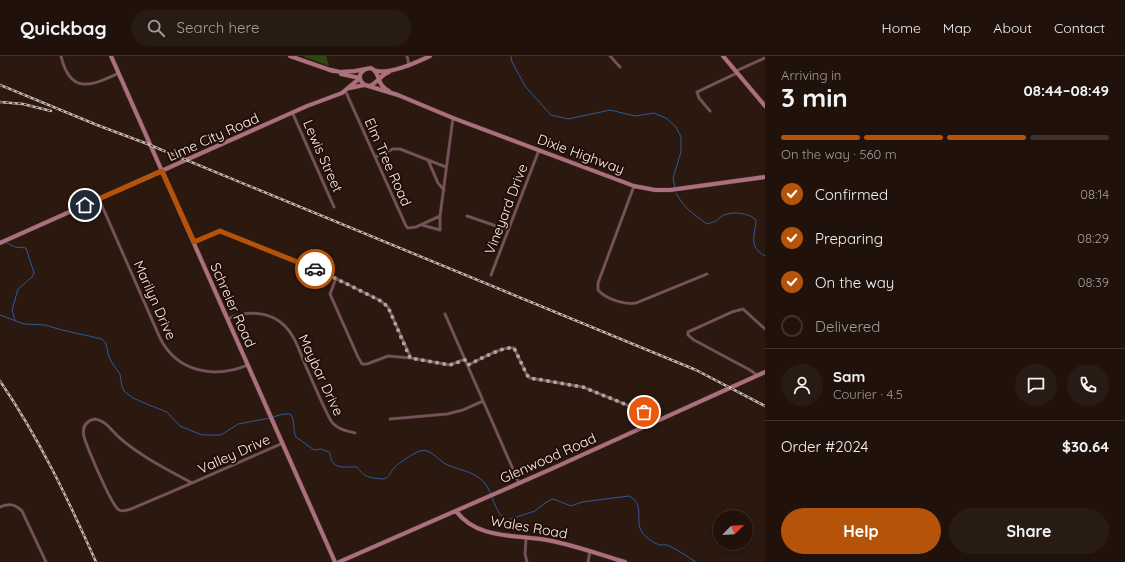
<!DOCTYPE html>
<html lang="en">
<head>
<meta charset="utf-8">
<style>
  :root { --surface:#20120b; --page:#281b14; --text:#f1f3f6; --muted:#a29e9d; --line:#3d322c; --accent:#b45309 }
  body { margin:0; font-family:Quicksand,sans-serif; background:var(--page); color:var(--text); height:100vh; display:flex; flex-direction:column; font-size:15px; white-space:nowrap }
  * { box-sizing:border-box; margin:0 }
  p { font-size:13px; color:var(--muted) }
  .icon { flex:none; width:22px; height:22px; fill:none; stroke:currentColor; stroke-width:2; stroke-linecap:round; stroke-linejoin:round }
  .map { position:relative; flex:1; overflow:hidden }
  .details { display:flex; flex-direction:column; background:var(--surface); width:360px }
  .details>* { flex:none }
  .needle { width:26px; rotate:66deg }
  .buttons { position:absolute; left:713px; top:454px; display:grid; gap:8px }
  .buttons a { display:grid; place-items:center; width:40px; height:40px; border-radius:50%; background:var(--surface); box-shadow:0 2px 6px #0003,0 0 0 1px var(--line); font-size:20px }
  .pin { position:absolute; display:grid; place-items:center; width:34px; height:34px; color:#fff; margin:-17px; border:2px solid #fff; border-radius:50%; box-shadow:0 1px 4px #0007 }
  .courier { position:absolute; display:grid; place-items:center; width:40px; height:40px; margin:-20px; border:3px solid #b45309; border-radius:50%; background:#fff; color:#222; box-shadow:0 1px 5px #0007 }
  .headline em { font-style:normal; font-weight:800 }
  .headline div { display:flex; flex-direction:column-reverse }
  .headline { display:flex; align-items:center; justify-content:space-between; height:68px; padding:0 16px }
  h1 { font-size:26px; font-weight:800; line-height:30px }
  .bar { display:grid; grid-template-columns:repeat(4,1fr); gap:6px 4px; align-content:center; height:48px; padding:0 16px }
  .bar i { height:5px; border-radius:3px; background:var(--line) }
  .bar .active { background:var(--accent) }
  .bar p { grid-column:span 4 }
  .line { display:flex; align-items:center; gap:10px; padding:0 16px; border-top:1px solid var(--line) }
  .line div { flex:1 }
  .round { display:grid; place-items:center; flex:none; width:42px; height:42px; border-radius:21px; background:var(--page) }
  ol { padding:0 16px; list-style:none }
  li { display:flex; align-items:center; gap:12px; height:44px }
  li p { margin-inline-start:auto }
  li .icon { padding:4px; border-radius:50%; background:var(--accent); color:#fff; stroke-width:4 }
  li:last-child { color:var(--muted) }
  li i { width:22px; height:22px; border:2px solid var(--line); border-radius:50% }
  .button { display:flex; gap:8px; margin-top:auto; padding:8px 16px }
  .button a { flex:1; height:46px; border-radius:24px; background:var(--accent); color:#fff; font-size:16px; font-weight:800; line-height:46px; text-align:center }
  .button a+a { background:var(--page); color:var(--text) }
  header { display:flex; align-items:center; gap:24px; box-sizing:border-box; height:56px; padding:0 20px; background:var(--surface); border-bottom:1px solid var(--line) }
  header strong { font-size:19px }
  nav { display:flex; gap:22px; margin-inline-start:auto; font-size:14px }
  .search { width:280px; height:36px; background:var(--page); display:flex; align-items:center; gap:10px; box-sizing:border-box; padding:0 14px; border-radius:22px; color:var(--muted); font-size:15px }
  main { display:flex; flex:1; min-height:0 }
  .map>svg:first-child { display:block }
  .green { fill:#2d4811 }
  .lines { fill:none; stroke-linecap:round; stroke-linejoin:round }
  .stream { stroke:#2b5b9b; stroke-width:1 }
  .street-casing { stroke:#443229; stroke-width:3.5 }
  .secondary-casing { stroke:#443229; stroke-width:5 }
  .street { stroke:#78525a; stroke-width:2.5 }
  .secondary { stroke:#ac6f7d; stroke-width:4 }
  .rail-casing { stroke:#c7b7b1; stroke-width:2.5 }
  .rail { stroke:#210f07; stroke-width:1; stroke-dasharray:3; stroke-linecap:butt }
  .done { stroke:#b4a49d; stroke-width:4; stroke-dasharray:0 7.2 }
  .route { stroke:#b45309; stroke-width:5 }
  .labels { text-anchor:middle; dominant-baseline:central; stroke-width:4; stroke-linejoin:round; paint-order:stroke }
  .street-label { font-size:14px; fill:#fdefe9; stroke:#210f07 }
</style>
</head>
<body>
<header>
<strong>Quickbag</strong>
<div class="search"><svg class="icon" aria-label="search" viewBox="0 0 24 24"><circle cx="10" cy="10" r="6"/><path d="M15 15l6 6"/></svg>Search here</div>
<nav><a>Home</a><a>Map</a><a>About</a><a>Contact</a></nav>
</header>
<main>
<div class="map">
<svg width="765" height="506" viewBox="0 0 765 506">
  <rect width="100%" height="100%" fill="#2b180f"/>
  <path class="green" d="M304 0H326L329 10 305 1Z"/>
  <g class="lines">
    <path class="stream" d="M511 0 512 6 525 30 551 59 568 63 610 54 635 60 654 57 666 62 676 71 681 81V96L673 122 675 131
      M676 137C684 152 693 158 707 168 710 167 713 166 716 165 719 163 721 160 724 159 734 155 749 157 756 164 755 180 748 191 765 200
      M5 186 15 191 26 192 34 217 32 221 18 233 12 254 15 264
      M0 259 24 268 45 269 62 274 102 283 106 288 109 301 112 307 120 318 122 331 125 336 133 342 149 349 167 356 180 370 202 379H221L238 368 270 362
      M273 361 283 358H290C296 365 292 374 296 381L314 394 321 393 329 396C331 399 330 402 332 405 336 414 350 410 357 411 364 422 371 422 384 423 390 420 390 417 394 412 400 406 412 398 420 395 430 392 436 402 444 407 454 413 468 414 478 421 484 425 488 431 491 438
      M492 441C495 449 499 461 507 464L535 455 545 447 552 443 556 444 571 450 582 446 629 440C646 449 634 464 642 476 646 482 653 487 660 489 663 489 667 488 669 490 679 494 687 501 696 506"/>
    <g class="street-casing">
      <path id="street" d="M61 0C70 39 91 30 119 17
        M407 0 409 9
        M610 0 620 11
        M736 15 765 2
        M345 34 406 170 408 172 416 171 440 160
        M710 55 699 42 697 36 737 17
        M293 58 334 151
        M375 101 393 93H400L428 104 438 127 444 134
        M428 104 446 111
        M634 130 598 227V234C606 243 624 249 636 247L707 218
        M99 143 160 282C177 316 214 323 248 309
        M467 160 508 174
        M422 169 440 174V160L453 62
        M194 186 220 175 329 219 381 245 388 251 411 302 450 309 465 303
        M491 219 539 94
        M336 222 330 238 358 301 362 308H367L388 300 410 302
        M445 258 519 427
        M228 263C246 254 270 255 285 270 295 280 299 294 304 306 313 326 321 346 331 365 337 373 346 375 355 377
        M468 309C479 304 502 290 514 292L527 319 530 322 583 331 644 356 649 359 655 366
        M757 319 750 314 694 284 688 279V276L732 256 743 253 765 273
        M95 363C106 364 113 377 121 383 142 401 168 414 192 427L131 453C127 454 123 456 119 454 111 449 88 393 84 381 82 371 85 365 95 363Z
        M390 363 447 358 463 354 483 345
        M192 427 283 387
        M0 451C9 447 15 448 22 455L46 506
        M526 482 525 498 527 506
        M588 506 590 495"/>
    </g>
    <g class="secondary-casing">
      <path id="secondary" d="M111 0 335 506
        M290 0 333 15
        M723 0 765 50
        M366 13C358 17 358 24 365 29L398 39 453 62 634 130 655 134H670L765 121
        M331 14 340 16 355 15 371 12C382 18 375 28 389 35
        M374 14C388 20 417 6 430 0
        M341 18 360 22
        M369 30C377 28 380 19 389 16
        M350 32 364 29
        M0 187 307 50 342 37 360 22
        M456 455C478 485 520 478 552 485 577 490 601 499 625 506
        M339 506 549 414 765 316"/>
    </g>
    <use href="#street" class="street"/>
    <use href="#secondary" class="secondary"/>
    <g class="rail-casing">
      <path id="rail" d="M0 29 97 69 145 87 696 314 765 350
        M0 46 23 48 51 55
        M0 325C39 382 68 443 96 506"/>
    </g>
    <use href="#rail" class="rail"/>
  </g>
  <g class="lines">
    <path class="done" d="M315 213 343 226 381 245 388 251 410 302 450 309 465 304 468 309C479 304 502 290 514 292L527 319 530 322 583 331 644 356"/>
    <path class="route" d="M85 149 162 115 194 186 220 175 315 213"/>
  </g>
  <g class="labels">
    <g class="street-label">
      <text transform="translate(213 81) rotate(-24)">Lime City Road</text>
      <text transform="translate(581 98) rotate(20)">Dixie Highway</text>
      <text transform="translate(323 100) rotate(66)">Lewis Street</text>
      <text transform="translate(388 106) rotate(66)">Elm Tree Road</text>
      <text transform="translate(506 153) rotate(-69)">Vineyard Drive</text>
      <text transform="translate(155 244) rotate(66)">Marilyn Drive</text>
      <text transform="translate(233 249) rotate(66)">Schreier Road</text>
      <text transform="translate(321 319) rotate(65)">Maybar Drive</text>
      <text transform="translate(234 398) rotate(-24)">Valley Drive</text>
      <text transform="translate(548 402) rotate(-24)">Glenwood Road</text>
      <text transform="translate(529 471) rotate(10)">Wales Road</text>
    </g>
  </g>
</svg>
<div class="buttons">
<a><svg class="needle" viewBox="-14 -14 28 28"><path d="M0-13l5 13h-10z" fill="#e53935"/><path d="M0 13l5-13h-10z" fill="#a29e9d"/></svg></a>
</div>
<div class="pin" style="left:644px;top:356px;background:#ea580c"><svg class="icon" aria-label="bag" viewBox="0 0 24 24"><path d="M5 8h14l-1 12H6zM9 8a3 3 0 0 1 6 0"/></svg></div>
<div class="pin" style="left:85px;top:149px;background:#1f2937"><svg class="icon" aria-label="home" viewBox="0 0 24 24"><path d="M3 11l9-7 9 7M6 9v11h12V9"/></svg></div>
<div class="courier" style="left:315px;top:213px"><svg class="icon" aria-label="car" viewBox="0 0 24 24"><path d="M5 17H2v-5l4-1 3-4h7l3 4 3 1v5h-3M9 17h6M6 11h13"/><circle cx="7" cy="17" r="2"/><circle cx="17" cy="17" r="2"/></svg></div>
</div>
<section class="details">
<div class="headline"><div><h1>3 min</h1><p>Arriving in</p></div><em>08:44–08:49</em></div>
<div class="bar"><i class="active"></i><i class="active"></i><i class="active"></i><i></i><p>On the way · 560 m</p></div>
<ol>
<li><svg class="icon" aria-label="check" viewBox="0 0 24 24"><path d="M5 12l5 5 9-10"/></svg>Confirmed<p>08:14</p></li>
<li><svg class="icon" aria-label="check" viewBox="0 0 24 24"><path d="M5 12l5 5 9-10"/></svg>Preparing<p>08:29</p></li>
<li><svg class="icon" aria-label="check" viewBox="0 0 24 24"><path d="M5 12l5 5 9-10"/></svg>On the way<p>08:39</p></li>
<li><i></i>Delivered</li>
</ol>
<div class="line" style="height:72px"><a class="round"><svg class="icon" aria-label="person" viewBox="0 0 24 24"><circle cx="12" cy="8" r="4"/><path d="M4 21q1-7 8-7t8 7"/></svg></a><div><b>Sam</b><p>Courier · 4.5</p></div><a class="round"><svg class="icon" aria-label="chat" viewBox="0 0 24 24"><path d="M4 5h16v11H9l-5 4z"/></svg></a><a class="round"><svg class="icon" aria-label="phone" viewBox="0 0 24 24"><path d="M5 4h4l2 5-3 2q2 4 5 5l2-3 5 2v4C11 20 4 13 5 4z"/></svg></a></div>
<div class="line" style="height:52px"><div>Order #2024</div><b>$30.64</b></div>
<div class="button"><a>Help</a><a>Share</a></div>
</section>
</main>
</body>
</html>
